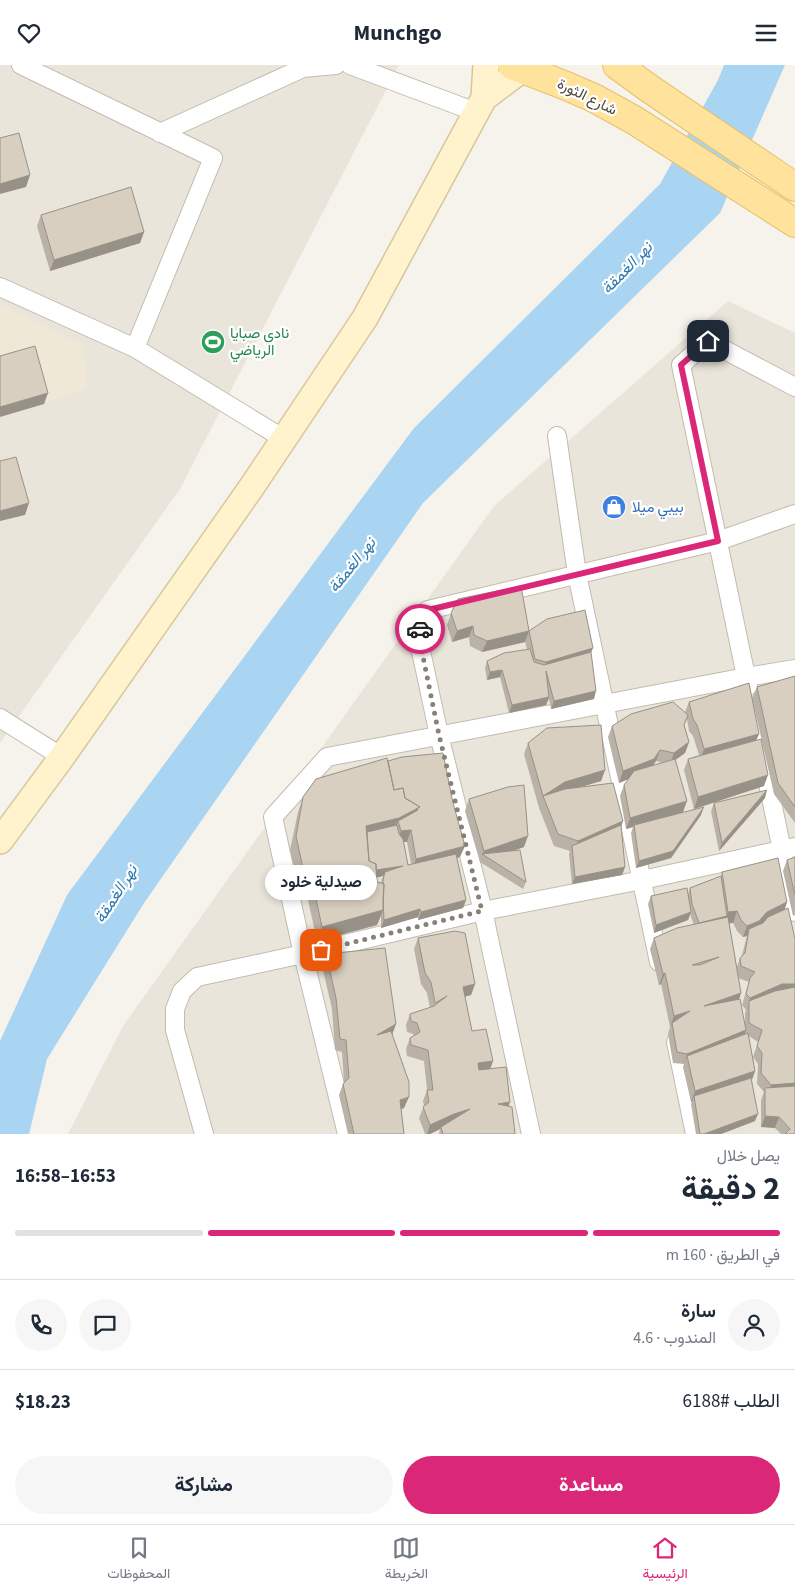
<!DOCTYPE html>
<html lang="ar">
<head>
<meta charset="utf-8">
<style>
  :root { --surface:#fff; --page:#f6f6f7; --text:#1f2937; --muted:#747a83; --line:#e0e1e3; --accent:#db2777 }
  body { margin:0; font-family:"Source Sans 3",Vazirmatn,sans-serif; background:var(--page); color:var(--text); direction:rtl; height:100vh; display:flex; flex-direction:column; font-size:19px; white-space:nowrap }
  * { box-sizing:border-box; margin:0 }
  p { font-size:16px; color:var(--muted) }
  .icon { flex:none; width:28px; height:28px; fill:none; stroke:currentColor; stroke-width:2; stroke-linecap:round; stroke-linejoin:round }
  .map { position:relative; height:1069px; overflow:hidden; direction:ltr }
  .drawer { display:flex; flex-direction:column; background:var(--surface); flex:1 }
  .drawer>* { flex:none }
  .pin { position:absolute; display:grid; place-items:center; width:42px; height:42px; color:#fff; margin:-21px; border-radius:10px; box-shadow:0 2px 8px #0006 }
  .courier { position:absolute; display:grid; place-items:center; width:50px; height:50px; margin:-25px; border:4px solid #db2777; border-radius:50%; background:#fff; color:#222; box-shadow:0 1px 6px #0007 }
  .bubble { position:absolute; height:35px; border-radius:18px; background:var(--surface); box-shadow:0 2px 8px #0003; font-size:16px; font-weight:700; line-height:35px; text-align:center; direction:rtl }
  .summary em { font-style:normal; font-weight:700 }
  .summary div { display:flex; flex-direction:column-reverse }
  .summary { display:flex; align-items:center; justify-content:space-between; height:85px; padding:0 15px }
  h1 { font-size:32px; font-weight:700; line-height:38px }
  .bar { display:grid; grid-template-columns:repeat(4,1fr); gap:8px 5px; align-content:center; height:60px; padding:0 15px }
  .bar i { height:6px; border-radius:4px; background:var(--line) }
  .bar .on { background:var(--accent) }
  .bar p { grid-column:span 4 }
  .line { display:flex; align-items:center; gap:12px; padding:0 15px; border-top:1px solid var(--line) }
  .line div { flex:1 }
  .round { display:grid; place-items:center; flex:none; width:52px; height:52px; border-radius:26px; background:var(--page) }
  .action { display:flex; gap:10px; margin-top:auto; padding:10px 15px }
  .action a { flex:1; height:58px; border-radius:30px; background:var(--accent); color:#fff; font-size:20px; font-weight:700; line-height:58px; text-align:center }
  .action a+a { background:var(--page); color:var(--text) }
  header { display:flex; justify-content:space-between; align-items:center; height:65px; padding:0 15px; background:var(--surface); font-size:22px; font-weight:700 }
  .tab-bar { display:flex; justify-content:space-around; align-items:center; height:70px; border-top:1px solid var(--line); background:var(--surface); font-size:14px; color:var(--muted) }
  .tab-bar a { display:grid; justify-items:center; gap:2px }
  .tab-bar .on { color:var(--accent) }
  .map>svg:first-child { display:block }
  .residential { fill:#eae5da }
  .education { fill:#efe8d6 }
  .water { fill:#a9d4f2 }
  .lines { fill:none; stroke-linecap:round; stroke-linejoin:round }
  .street-casing { stroke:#c2bbae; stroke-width:20 }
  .secondary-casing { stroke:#d6c79b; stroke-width:28 }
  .primary-casing { stroke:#e6c16a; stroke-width:30 }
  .street { stroke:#fff; stroke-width:18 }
  .secondary { stroke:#fff3cd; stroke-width:25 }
  .primary { stroke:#ffe39c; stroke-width:28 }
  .wall { fill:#bab2a6; fill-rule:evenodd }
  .shaded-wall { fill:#979187 }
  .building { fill:#d8cfc1; stroke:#979187; fill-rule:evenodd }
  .done { stroke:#878178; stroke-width:5; stroke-dasharray:0 9 }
  .route { stroke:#db2777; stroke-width:6 }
  .labels { text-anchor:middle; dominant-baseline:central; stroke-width:4.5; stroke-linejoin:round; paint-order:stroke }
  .street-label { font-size:15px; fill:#4b4439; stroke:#fff }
  .leisure-label { font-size:15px; fill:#27864d; stroke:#fff; text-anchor:start }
  .shop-label { font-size:15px; fill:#366cbe; stroke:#fff; text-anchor:start }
  .water-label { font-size:16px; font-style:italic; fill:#2e7ab2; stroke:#fff }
</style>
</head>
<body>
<header><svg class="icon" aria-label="menu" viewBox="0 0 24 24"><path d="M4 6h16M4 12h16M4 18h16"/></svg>Munchgo<svg class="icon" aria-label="heart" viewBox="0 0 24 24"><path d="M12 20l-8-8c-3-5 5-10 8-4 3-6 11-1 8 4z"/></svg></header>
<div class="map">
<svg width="795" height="1069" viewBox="0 0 795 1069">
  <rect width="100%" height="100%" fill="#f6f3ec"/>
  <path class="residential" d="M0 0H399L180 424 0 678Z
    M728 236 795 268V1069H68L123 961 494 441Z"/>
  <path class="education" d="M0 238 84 280 87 324 0 352Z"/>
  <path class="water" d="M724 0H785L720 148 423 438 144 838 47 994 29 1069H0V976L67 830 414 363 660 119 718 15Z"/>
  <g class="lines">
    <g class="street-casing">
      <path id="street" d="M21 0 213 93 135 283
        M350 0 476 47
        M160 68 303 3 336 0
        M0 222 135 283 284 374
        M557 371 577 509 659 897
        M748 621 681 300 708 276 795 322
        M753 647 795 847
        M0 653 62 692
        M676 977 695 1069
        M204 1069 175 965V944L182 926 197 912 303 889 483 846 642 815 795 782
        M347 1069 303 889 273 752 327 692 746 612 795 604
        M531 1069 483 846 439 670 419 577 421 561 428 545 718 476 795 449"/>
    </g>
    <g class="secondary-casing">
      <path id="secondary" d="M484 33 528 0
        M0 776 62 692 251 423 365 253 484 33 486 0"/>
    </g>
    <g class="primary-casing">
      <path id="primary" d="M512 0 564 20 594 33 634 55 795 158
        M617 0 650 24 795 122"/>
    </g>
    <use href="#street" class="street"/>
    <use href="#secondary" class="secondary"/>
    <use href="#primary" class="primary"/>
  </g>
  <path class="wall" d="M41 150 144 167 140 178 50 206 37 161Z
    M451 548 529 566 591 587 594 634 551 644 549 634 546 640 509 648 500 612 487 615 485 603 487 596 527 584 525 577 482 587 470 581 469 572 452 577 447 560Z
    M795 611V758L774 729 752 633 757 622Z
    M689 637 759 669 756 675 764 721 694 744 684 705 688 694 699 690 693 671 689 666 687 654 684 660 689 677 685 688 675 695 683 747 670 751 701 750 671 793 636 803 631 768 633 762 626 764 620 731 624 720 628 714 619 718 608 672 612 661 685 647ZM656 696 663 698 653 700Z
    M528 678 605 705 601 716 580 722 621 760 625 802 622 810 572 819 569 789 570 786 554 781 539 743 524 689Z
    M388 696 460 792 457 793 466 835 463 843 418 855V852L381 863V851L377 860 317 876 308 835 300 826 290 785 298 747 303 732ZM403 777H407L411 799 408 800ZM383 811 381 818 377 817V812Z
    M765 733 719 786 711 746 714 738Z
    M469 734 524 782 512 786 526 817 523 824 480 797 465 746Z
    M795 792V850L793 851 783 806 787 795Z
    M722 807 787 837 785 844 795 1069H781L775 1063 761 1062V1035L764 1027 757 1019 758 999 753 992 758 977 749 971 755 1006 752 1015 755 1056 721 1069H696L691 1039 692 1037H691L683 1002 684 999 673 998 668 969 670 962 661 919 659 920 650 884 654 873 694 860 690 849 688 855 654 868 648 839 651 831 688 829 690 823 721 811ZM729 858H733L737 866 743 872 747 871 742 890 740 893 737 902ZM738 913 749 917 742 940 746 945 745 948V960L739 934 741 928Z
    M418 873 475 919 471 930 465 932 472 966 509 1042 515 1069H439L440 1064 430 1069H425L419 1053 424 1041 423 1036 427 1025 424 996 407 991 406 984 410 973 414 971 413 969 407 967 406 960 410 949 430 943 427 928 421 919 414 884Z
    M327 893 396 959 392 969 404 1043 401 1044 404 1069H348L339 1030 343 1019 344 1018 342 987 335 985 332 944 323 905Z"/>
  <path class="shaded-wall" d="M30 110 26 122 0 129V119Z
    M144 167 140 178 50 206 54 195Z
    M48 328 44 339 0 352V342Z
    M29 438 25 450 0 456V446Z
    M473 561 469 572 452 577 457 566Z
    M529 566 525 577 482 587 487 576Z
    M593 583 588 595 542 608 546 597Z
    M502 605 500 612 487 615 490 607Z
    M596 626 594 634 551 644 554 636Z
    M549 632 546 640 509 648 512 640Z
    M759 669 754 680 700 695 704 684Z
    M689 677 685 688 670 699 674 688Z
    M660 685 656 696 650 705 619 718 623 706Z
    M605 705 601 716 561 728 543 731 565 717Z
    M768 710 764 721 694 744 698 732Z
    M767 725 765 733 719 786 722 778Z
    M687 736 683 747 634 762V760L633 762 626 764 630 753Z
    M420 742 414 756H398L394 767 364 774 366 761Z
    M704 742 701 750 671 793 636 803 639 796Z
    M623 756 619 768 574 787 578 776Z
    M411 765 407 777H397L401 766Z
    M528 771 524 782 489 794 482 789 484 786Z
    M465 781 460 792 412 805 416 794Z
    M403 801 385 807 383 811 374 813 377 805Z
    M625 802 622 810 572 819 575 812Z
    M466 835 463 843 418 855 421 847Z
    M787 837 783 848 763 858 749 864 747 871 743 872 747 861 767 847Z
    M420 844 418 852 381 863 384 855Z
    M383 845 377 860 317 876 322 862Z
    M737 846 733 858 724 859 728 847Z
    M691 847 688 855 654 868 656 860Z
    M727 851 724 859 696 866 699 858Z
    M665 908 661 919 659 920 663 909Z
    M475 919 471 930 459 933 463 922Z
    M782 919H795V929L749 937 750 933Z
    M741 928 737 940 704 941Z
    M690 946 672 958 670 962 674 951Z
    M396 959 392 970H377Z
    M746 965 742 977 687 991 683 1000 687 989Z
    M493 996 489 1008 474 1009 478 998Z
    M755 1006 751 1017 694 1031 692 1037H691L695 1026Z
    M795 1018V1029L767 1031 771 1020Z
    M409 1032 404 1043 396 1046 400 1035Z
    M510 1037 506 1049 498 1039Z
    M470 1044 441 1062 440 1064 430 1069H427L430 1060 454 1049Z
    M758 1049 755 1056 721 1069H704Z
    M765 1051 779 1052 775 1063 761 1062Z"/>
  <path class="building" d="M19 68 30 110 0 119V73Z
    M131 122 144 167 54 195 41 150Z
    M35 281 48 328 0 342V291Z
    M16 392 29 438 0 446V396Z
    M521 521 529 566 487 576 474 570 473 561 457 566 451 548 458 534Z
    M585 545 593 583 546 597 535 594 529 566 547 554Z
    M530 584 534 597 544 600 591 587 596 626 554 636 546 606 549 632 512 640 502 605 490 607 487 596 504 588Z
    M795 611V742L778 718 757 622Z
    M749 618 759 669 704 684 697 660 693 654 689 637Z
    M673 637 688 650 684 660 689 677 674 688 660 685 654 694 623 706 612 661 631 649Z
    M601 660 605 705 565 717 543 731 528 678 547 663Z
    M761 674 768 710 698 732 688 694Z
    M443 688 453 738 465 781 416 794 411 765 401 766 398 756 418 745 416 744 420 742 405 733 403 723 394 725 388 696 402 692Z
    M387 693 394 725 403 723 405 733 420 742 399 753 366 761 369 796 376 799 377 817 384 819 383 845 322 862 313 820 305 812 296 771 303 732 316 714Z
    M675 694 687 736 630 753 624 720 634 706Z
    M613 718 623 756 578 776 558 769 543 731 565 724Z
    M524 720 528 771 484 786 469 734 508 722Z
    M767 725 722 778 714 738Z
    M704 742 673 786 639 796 634 760Z
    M397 760 399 769 403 774 408 800 456 789 466 835 421 847 420 844 384 855 383 834 384 819H383V815L385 807 403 801 376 805V799L369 796 367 767Z
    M621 760 625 802 575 812 572 781Z
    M520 785 526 817 482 789Z
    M795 792V830L787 795Z
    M778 793 787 837 767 847 759 856 747 861 741 855 737 846 728 847 722 807Z
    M721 811 727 851 699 858 692 839 690 823Z
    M687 823 691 847 656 860 651 831Z
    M788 843 795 874V919H782L750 933 746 929 750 913 755 907 741 901 740 893 745 888 749 864 763 858 768 852Z
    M728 852 741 928 704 941 740 934 746 965 687 989 677 987 672 958 690 946 674 951 665 908 663 909 654 873 677 863ZM719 892 700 900H692Z
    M455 866 465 868 475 919 463 922 472 966 486 964 493 996 478 998 479 1005 506 1002 510 1037 498 1039 512 1042 515 1069H443L441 1062 470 1044 454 1049 430 1060 423 1042 429 1037 427 1025H433L428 985 411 980 410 973 420 967 417 958 411 956 410 949 434 941 447 931 435 938 431 917 425 908 418 873Z
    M385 883 396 959 377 970 391 966 409 1017V1032L400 1035 404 1069H354L343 1019 349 1013 346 975 340 974 336 933 327 893 336 888Z
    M795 922V1018L771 1020 761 1008 762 988 757 981 762 965 749 958V936L775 926Z
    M748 968 755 1006 695 1026 687 991Z
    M751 1013 758 1049 704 1069H700L694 1031Z
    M795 1021V1069H785L790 1064 779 1052 765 1051V1023Z"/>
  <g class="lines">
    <path class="done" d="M321 885 482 846 439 670 420 577V564"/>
    <path class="route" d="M420 564 428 545 718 476 681 300 708 276"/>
  </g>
  <defs>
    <g id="stadium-disc" transform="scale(1.25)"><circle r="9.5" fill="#2e9e5b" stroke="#fff"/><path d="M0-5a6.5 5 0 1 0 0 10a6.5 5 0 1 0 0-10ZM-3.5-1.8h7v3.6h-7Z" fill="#fff"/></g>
    <g id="shop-disc" transform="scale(1.25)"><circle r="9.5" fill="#3f7fe0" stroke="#fff"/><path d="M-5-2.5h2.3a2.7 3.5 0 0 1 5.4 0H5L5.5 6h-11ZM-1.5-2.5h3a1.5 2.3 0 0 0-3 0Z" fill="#fff"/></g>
  </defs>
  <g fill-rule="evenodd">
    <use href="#stadium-disc" x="213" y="277"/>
    <use href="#shop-disc" x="614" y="442"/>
  </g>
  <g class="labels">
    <g class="street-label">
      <text transform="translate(587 32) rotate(26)">شارع الثورة</text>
    </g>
    <g class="leisure-label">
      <text x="230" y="268">نادي صبايا<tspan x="230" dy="17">الرياضي</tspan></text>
    </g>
    <g class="shop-label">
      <text x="632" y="442">بيبي ميلا</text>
    </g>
    <g class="water-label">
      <text transform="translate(627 203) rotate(-46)">نهر الغمقة</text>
      <text transform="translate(352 500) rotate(-51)">نهر الغمقة</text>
      <text transform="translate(116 829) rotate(-57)">نهر الغمقة</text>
    </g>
  </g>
</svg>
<div class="pin" style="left:321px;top:885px;background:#ea580c"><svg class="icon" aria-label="bag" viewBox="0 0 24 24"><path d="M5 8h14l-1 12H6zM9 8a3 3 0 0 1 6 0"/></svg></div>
<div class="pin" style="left:708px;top:276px;background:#1f2937"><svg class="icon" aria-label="home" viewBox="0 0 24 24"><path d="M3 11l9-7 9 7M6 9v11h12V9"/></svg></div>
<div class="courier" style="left:420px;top:564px"><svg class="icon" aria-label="car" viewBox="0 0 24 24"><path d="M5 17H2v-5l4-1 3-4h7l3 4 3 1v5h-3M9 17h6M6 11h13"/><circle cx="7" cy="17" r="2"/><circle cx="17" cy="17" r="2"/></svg></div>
<div class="bubble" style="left:265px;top:800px;width:112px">صيدلية خلود</div>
</div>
<section class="drawer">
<div class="summary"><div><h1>2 دقيقة</h1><p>يصل خلال</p></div><em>16:53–16:58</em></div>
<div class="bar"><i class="on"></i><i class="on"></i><i class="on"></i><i></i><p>في الطريق · 160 m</p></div>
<div class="line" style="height:90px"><a class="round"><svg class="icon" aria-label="person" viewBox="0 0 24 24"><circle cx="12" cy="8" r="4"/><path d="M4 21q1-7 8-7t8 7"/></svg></a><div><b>سارة</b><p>المندوب · 4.6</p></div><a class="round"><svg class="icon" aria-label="chat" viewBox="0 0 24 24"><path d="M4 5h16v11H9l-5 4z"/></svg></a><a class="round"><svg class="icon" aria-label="phone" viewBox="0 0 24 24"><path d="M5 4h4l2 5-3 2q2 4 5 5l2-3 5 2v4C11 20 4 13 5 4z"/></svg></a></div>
<div class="line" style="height:65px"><div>الطلب #6188</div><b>$18.23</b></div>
<div class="action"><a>مساعدة</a><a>مشاركة</a></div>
</section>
<nav class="tab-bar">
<a class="on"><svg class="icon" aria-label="home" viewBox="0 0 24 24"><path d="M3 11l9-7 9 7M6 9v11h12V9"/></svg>الرئيسية</a>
<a><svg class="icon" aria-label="map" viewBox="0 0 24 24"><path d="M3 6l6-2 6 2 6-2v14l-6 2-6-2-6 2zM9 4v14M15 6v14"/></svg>الخريطة</a>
<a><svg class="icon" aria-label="saved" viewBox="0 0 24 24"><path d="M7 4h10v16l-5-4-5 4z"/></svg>المحفوظات</a>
</nav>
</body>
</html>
